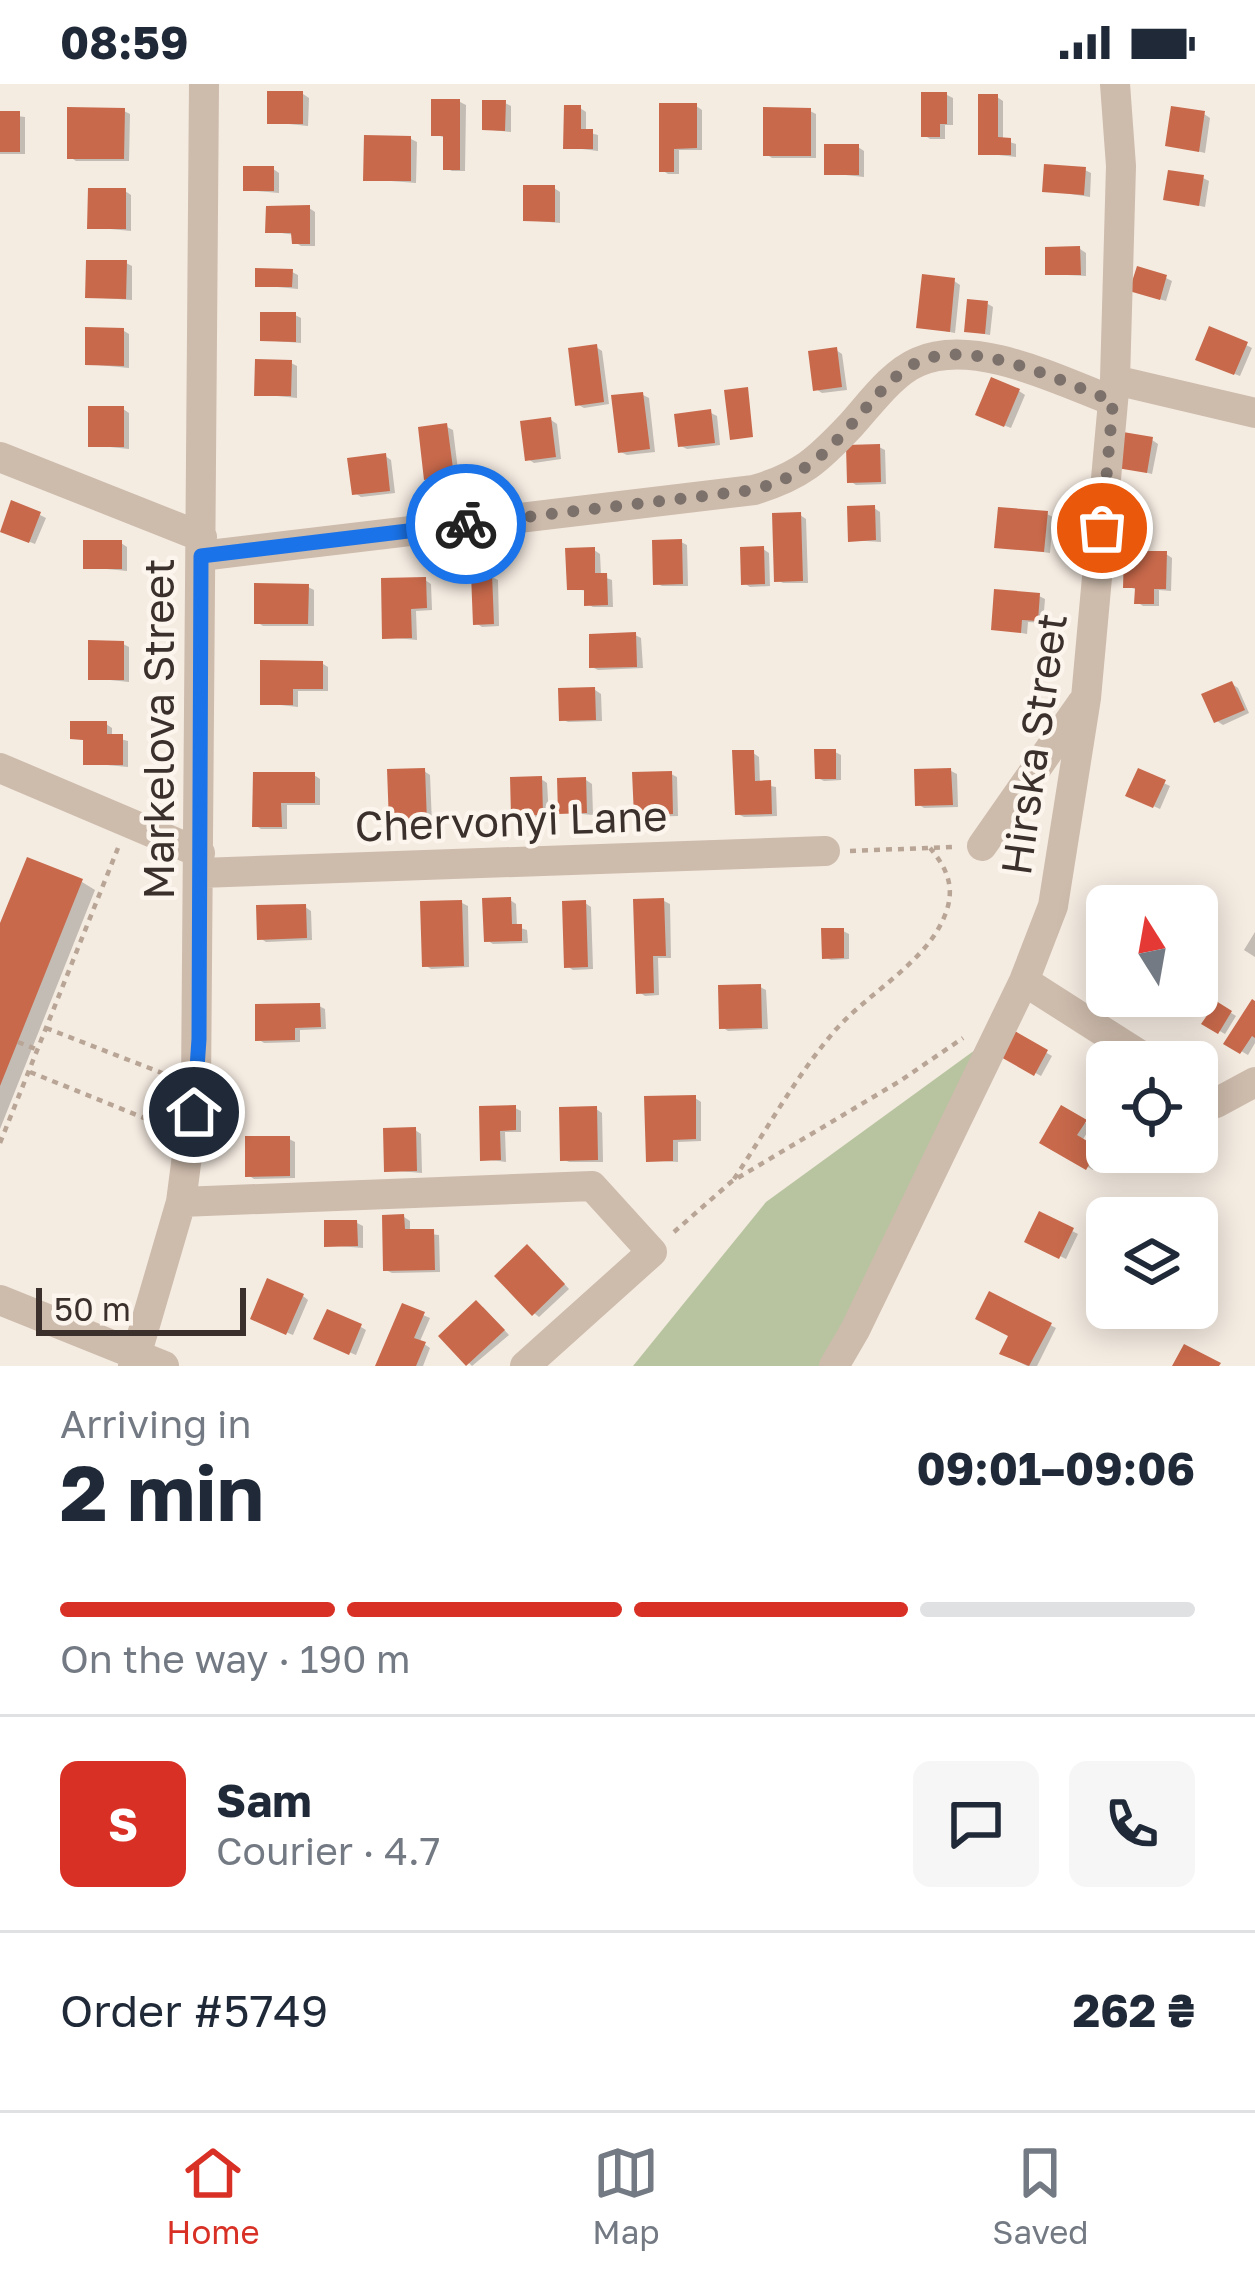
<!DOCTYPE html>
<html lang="en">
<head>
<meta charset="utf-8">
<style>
  :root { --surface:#fff; --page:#f6f6f7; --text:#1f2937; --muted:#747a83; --line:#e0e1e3; --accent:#d93025 }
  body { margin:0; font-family:"Golos Text",sans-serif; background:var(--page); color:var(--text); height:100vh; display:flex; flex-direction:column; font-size:45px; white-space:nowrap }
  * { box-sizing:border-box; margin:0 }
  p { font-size:39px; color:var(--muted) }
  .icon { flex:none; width:66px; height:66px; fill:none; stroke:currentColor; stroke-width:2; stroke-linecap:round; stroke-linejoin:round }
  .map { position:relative; height:1282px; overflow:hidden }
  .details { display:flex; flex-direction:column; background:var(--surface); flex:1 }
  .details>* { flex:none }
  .needle { width:78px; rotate:349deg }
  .tools { position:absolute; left:1086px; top:801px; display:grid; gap:24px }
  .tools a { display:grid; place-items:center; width:132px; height:132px; border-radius:18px; background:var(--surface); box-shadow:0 6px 30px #0003; font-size:60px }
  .scale { position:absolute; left:36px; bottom:30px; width:210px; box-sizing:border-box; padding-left:12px; border:6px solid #3b302b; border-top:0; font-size:33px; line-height:42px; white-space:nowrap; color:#3b302b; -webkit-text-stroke:9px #fbf5ee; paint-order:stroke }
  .pin { position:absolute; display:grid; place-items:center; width:102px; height:102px; color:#fff; margin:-51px; border:6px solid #fff; border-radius:50%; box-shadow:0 3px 12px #0007 }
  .courier { position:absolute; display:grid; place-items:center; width:120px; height:120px; margin:-60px; border:9px solid #1a73e8; border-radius:50%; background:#fff; color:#222; box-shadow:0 3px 15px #0007 }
  .overview em { font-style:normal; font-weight:700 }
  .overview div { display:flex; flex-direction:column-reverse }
  .overview { display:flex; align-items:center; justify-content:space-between; height:204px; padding:0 60px }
  h1 { font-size:78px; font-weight:700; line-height:90px }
  .bar { display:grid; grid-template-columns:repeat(4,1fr); gap:18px 12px; align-content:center; height:144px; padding:0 60px }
  .bar i { height:15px; border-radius:9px; background:var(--line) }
  .bar .active { background:var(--accent) }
  .bar p { grid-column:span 4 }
  .line { display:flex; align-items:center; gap:30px; padding:0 60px; border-top:3px solid var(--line) }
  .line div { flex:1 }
  .round { display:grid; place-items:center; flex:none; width:126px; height:126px; border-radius:18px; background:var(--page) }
  .status { display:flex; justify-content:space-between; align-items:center; height:84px; padding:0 60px; background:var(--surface); direction:ltr }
  .status svg { height:33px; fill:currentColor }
  .menu { display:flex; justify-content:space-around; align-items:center; height:168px; border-top:3px solid var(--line); background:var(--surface); font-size:33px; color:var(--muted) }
  .menu a { display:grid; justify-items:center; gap:6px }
  .menu .active { color:var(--accent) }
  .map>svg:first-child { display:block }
  .green { fill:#b8c4a0 }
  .shadow { fill:#0003 }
  .building { fill:#c8694b }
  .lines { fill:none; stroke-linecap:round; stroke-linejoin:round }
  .path { stroke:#b9a596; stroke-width:4.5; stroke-dasharray:6 6; stroke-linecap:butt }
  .minor { stroke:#cdbbac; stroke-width:30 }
  .done { stroke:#7c716b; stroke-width:12; stroke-dasharray:0 21.6 }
  .route { stroke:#1a73e8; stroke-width:15 }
  .labels { text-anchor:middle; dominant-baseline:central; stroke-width:9; stroke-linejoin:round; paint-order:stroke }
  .street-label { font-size:42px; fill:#3b302b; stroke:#fbf5ee }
</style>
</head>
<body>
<div class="status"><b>08:59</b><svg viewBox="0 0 49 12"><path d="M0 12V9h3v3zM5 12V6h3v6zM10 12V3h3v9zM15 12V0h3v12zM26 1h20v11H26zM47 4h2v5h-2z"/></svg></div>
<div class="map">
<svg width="1255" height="1282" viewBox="0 0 1255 1282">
  <rect width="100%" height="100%" fill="#f4ebe1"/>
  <path class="green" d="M975 966 827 1282H633L766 1118Z"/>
  <path class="shadow" d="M303 10 309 14 308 42 270 38Z
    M947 11 953 14V41H945V55H930L924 51Z
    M997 13 1003 17V56L1016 60V73L981 69Z
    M460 18 466 21 465 87H452L446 84V54L434 50Z
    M505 19 511 22V48L485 45Z
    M696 22 702 26V66H679V90H668L662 86Z
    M580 24 586 28V48L598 51V67L566 63Z
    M124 27 130 30 129 77H76L70 73Z
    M810 27 816 30V74H772L766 70Z
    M0 30 25 33V70H0Z
    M1204 30 1210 34 1205 69 1168 60Z
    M411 55 417 58 416 99 366 95Z
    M858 63 864 67V93L827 89Z
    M273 85 279 89V109L246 106Z
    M1085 86 1091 89 1090 113 1045 106Z
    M1203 94 1209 97 1205 123 1167 115Z
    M554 104 560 108V139L526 136Z
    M125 107 131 111V147L90 143Z
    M309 124 315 128V162H301L295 158V151L268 147Z
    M1080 165 1086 169V192L1048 190Z
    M126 179 132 182V216L88 213Z
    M292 188 298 191V205L257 201Z
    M1166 194 1172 197 1166 217 1139 209Z
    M954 197 960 201 955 249 919 242Z
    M988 220 993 223 990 251 967 247Z
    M295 231 301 234V259L263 256Z
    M124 247 129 250V284L88 280Z
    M1246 261 1252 264 1240 292 1204 278Z
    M596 263 602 267 609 320 584 324 577 320Z
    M836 266 842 270 847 306 822 309 816 305Z
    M291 279 297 282V314L257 310Z
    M1019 307 1025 311 1011 344 985 334Z
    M643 311 649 314 655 368 627 371 621 368Z
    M123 325 129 329V365L91 361Z
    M711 329 717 332 720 361 687 365 681 362Z
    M551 336 557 340 561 375 534 379 528 375Z
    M447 343 453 346 459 394 433 397 427 394Z
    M1152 356 1158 360 1152 390 1120 382Z
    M879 363 885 366 886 400 856 401 850 397Z
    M385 372 391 376 395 409 361 413 355 409Z
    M874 424 880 428 881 458 851 456Z
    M1047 430 1053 433 1050 469 997 462Z
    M40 431 46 434 35 460 8 449Z
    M800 431 806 435 808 499H783L777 496Z
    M681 458 687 461 688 502H662L656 499Z
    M121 459 127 463V487L86 483Z
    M763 465 769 469 770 502 750 503 744 499Z
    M594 466 600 470 601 492 612 496 613 523H593L587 520V507L570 504Z
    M1166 470 1172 474 1171 507 1159 506V522H1143L1137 518 1138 506 1126 502Z
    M492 493 498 496 499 542 482 543 476 539Z
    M425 496 431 500 432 526 416 527 417 556 385 553Z
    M308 503 314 506V542H263L257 538Z
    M1039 512 1045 515 1043 539 1028 538 1027 550 994 544Z
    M635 551 641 554 643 584 598 586 592 583Z
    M123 560 129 563V598L91 594Z
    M323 580 328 583V607H298V623L263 619Z
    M1232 600 1238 604 1249 629 1223 641 1217 637Z
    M595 606 601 610 602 637 568 638 562 635Z
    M106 640 112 644V653L128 657V683L86 679V657L73 653Z
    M835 668 841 671V696L824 697 818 694Z
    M753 669 759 673 760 700 776 703 777 732 744 733 738 730Z
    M424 687 430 691 432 740 398 741 392 738Z
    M951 687 957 690 958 723 924 724 918 720Z
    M1140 688 1170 702 1160 725 1129 711Z
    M671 690 677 693 678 732 643 733 637 730Z
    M256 691H314L320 695V721H287V745H261L255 741Z
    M541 695 547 699 549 733 520 734 514 730Z
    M586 696 592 700 593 731 560 728Z
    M82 798 95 806 0 1045V847Z
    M510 816 516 820 517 843 527 846 528 859 493 860 487 856Z
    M664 817 670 820 671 874H658L659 911 645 912 639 908Z
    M462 819 468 822 469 883 431 885 425 881Z
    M585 819 591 823 593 885 573 886 567 882Z
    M305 823 311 827 312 856 266 858 260 854Z
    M843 847 849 850V875L831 876 825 873Z
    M1255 848V873L1244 866Z
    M760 903 766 906 768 945 728 947 722 943Z
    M1197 908 1236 932 1225 950 1206 939 1212 929 1188 914 1197 912Z
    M1255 920V959L1248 971 1227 959Z
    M319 922 325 925 326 945 300 946V958L264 959 258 955Z
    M1014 950 1052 972 1041 992 1003 971Z
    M695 1014 701 1018V1057L678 1058V1078L649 1076Z
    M482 1024H515L521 1027V1048H505L506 1078 483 1075Z
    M596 1025 602 1029 603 1078H569L563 1075Z
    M1062 1025 1091 1042 1082 1057 1103 1069 1093 1086 1043 1057Z
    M415 1046 421 1050 422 1089 387 1086Z
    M289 1055 295 1058V1094L254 1095 248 1091Z
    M1040 1131 1078 1150 1066 1175 1028 1156Z
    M404 1133 410 1137V1148L439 1151 440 1188 392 1189 386 1186Z
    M357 1139 363 1142V1164L327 1161Z
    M534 1167 569 1205 539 1233 534 1229Z
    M991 1211 1056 1244 1037 1282H1027L1002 1269 1012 1252Z
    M303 1212 308 1216 293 1251 259 1237Z
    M404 1223 430 1234 420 1257 430 1264 423 1282H379Z
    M483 1223 509 1251 472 1282 442 1252Z
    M361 1243 366 1246 356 1271 323 1257Z"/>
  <path class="building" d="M267 7H303V40H267Z
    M921 8H947V40H940V53H921Z
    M978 10H998V53L1011 54V71H978Z
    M431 15H460V86H443V52H431Z
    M482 16H506L505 47 482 46Z
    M659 19H697V64L674 65V88H659Z
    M564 21H581V45H593V65H563Z
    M1171 22 1205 27 1199 68 1165 62Z
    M67 23 125 24 124 75H67Z
    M763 23 811 24V72H763Z
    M0 27H20V68H0Z
    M364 51 411 52V97H363Z
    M824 60H859V91H824Z
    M1044 80 1086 83 1084 111 1042 108Z
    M243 82H274V107H243Z
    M1168 86 1204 91 1199 122 1163 116Z
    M523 101H555V138L523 137Z
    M88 104H126V145H87Z
    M310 121V160H292L291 149H265L266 122Z
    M1080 162 1081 191H1045V163Z
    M86 176H127L126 215 85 214Z
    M1137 182 1167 191 1160 216 1129 207Z
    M255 184 293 185 292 203H255Z
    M922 190 955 194 950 248 916 244Z
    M967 215 988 217 985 250 964 248Z
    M260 228H296V258L260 257Z
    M1209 242 1248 258 1234 291 1195 276Z
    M85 243 124 244V282L85 281Z
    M597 260 604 318 575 322 568 264Z
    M837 263 842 303 813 307 808 267Z
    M255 275 292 276 291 312H254Z
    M991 293 1020 305 1004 343 975 331Z
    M748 303 753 353 730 356 724 306Z
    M643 308 650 365 618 369 611 311Z
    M88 322H124V363H88Z
    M711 325 715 359 678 363 674 330Z
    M551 333 556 373 525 377 520 337Z
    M447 339 454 392 424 396 418 343Z
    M1123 348 1153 353 1147 389 1117 384Z
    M880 360 881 398 847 399 846 361Z
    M386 369 390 407 352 411 347 374Z
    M11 416 41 428 29 459 0 448Z
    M875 421 876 456 848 458 847 422Z
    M998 423 1048 427 1044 468 994 464Z
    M801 428 803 497 774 498 772 429Z
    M682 455 683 500 653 501 652 456Z
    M83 456H122V485H83Z
    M764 462 765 500 741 501 740 463Z
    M595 463V489H607L608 521 584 522V506H567L565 464Z
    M1124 467H1167L1166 505H1154V520H1134L1135 504H1123Z
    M471 490H492L494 540 473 541Z
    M426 493 427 524 411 525 412 554 382 555 381 494Z
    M254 499 309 500 308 540H254Z
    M994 505 1040 509 1038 537 1022 536 1021 549 991 546Z
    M636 548 637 583 589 584V550Z
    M88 556 124 557V596H88Z
    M260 576 323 577V605H293V621H260Z
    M1232 597 1245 626 1214 639 1201 610Z
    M595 603 596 636 559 637 558 604Z
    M70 637H107V650H123V681H83V656L70 655Z
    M814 665H836V695H815Z
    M732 666H754L755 697 771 696 772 730 735 731Z
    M425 684 427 738 389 739 387 685Z
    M951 684 953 721 915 722 914 685Z
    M1138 684 1166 696 1153 724 1125 712Z
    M672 687 673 730 634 732 632 688Z
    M253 688H315V719H281L282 743H252Z
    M542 692 543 731 511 732 510 693Z
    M586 693 587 729 558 730 557 694Z
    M27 773 83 795 0 1002V839Z
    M511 813 512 840H522V857L484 858 482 814Z
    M664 814 666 872H653L654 909 636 910 633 815Z
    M462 816 464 882 422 883 420 817Z
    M586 816 588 883 564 884 562 817Z
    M306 820 307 854 257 856 256 821Z
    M821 844H844V874L822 875Z
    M761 900 762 944 719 945 718 901Z
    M1197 905 1232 927 1218 950 1201 940 1208 930 1184 915 1197 912Z
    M1252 915 1255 917V954L1252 952 1240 970 1223 960Z
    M320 919 321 943 295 944V956L255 957V920Z
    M1013 946 1048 966 1034 992 999 972Z
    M696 1011V1055L673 1056V1077L646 1078 644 1012Z
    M516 1021V1046L500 1047 501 1076 480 1077 479 1022Z
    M1061 1021 1087 1036 1077 1051 1099 1064 1086 1086 1039 1059Z
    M597 1022 598 1076 560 1077 559 1023Z
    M416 1043 417 1087 384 1088 383 1044Z
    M245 1052H290V1092L245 1093Z
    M1039 1127 1074 1144 1059 1175 1024 1158Z
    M404 1130 405 1145H434L435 1186 383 1187 382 1131Z
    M324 1136H357L358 1162 324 1163Z
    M527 1160 565 1200 532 1232 494 1192Z
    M267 1194 304 1210 286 1251 250 1235Z
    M989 1207 1052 1239 1029 1282 999 1270 1008 1252 975 1235Z
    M476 1216 505 1246 466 1282 438 1252Z
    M402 1219 425 1228 414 1254 426 1258 416 1282H375Z
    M327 1225 362 1240 349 1271 313 1255Z
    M1184 1260 1221 1279 1219 1282H1172Z"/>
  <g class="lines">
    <path class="path" d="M850 767 953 763
      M46 944 170 992
      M18 958 38 966
      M30 988 164 1042
      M0 1059 118 764
      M734 1095C766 1047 795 994 832 950 865 910 926 880 945 831 956 804 947 784 930 764
      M674 1148 731 1098 900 997 963 954"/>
    <path class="minor" d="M1115 296 1255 329
      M0 373 202 453
      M201 472 754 406C801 392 818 376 851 341 870 320 892 289 918 278 974 253 1060 297 1113 317
      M0 684 200 769
      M982 762 1082 619
      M200 789 825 767
      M1024 897 1151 978
      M1197 1007 1216 1019 1255 998
      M181 1118 592 1102 652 1168 525 1282
      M0 1216 164 1282
      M133 1282 181 1118 196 1003 204 0
      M834 1282 855 1246 1024 897 1053 822 1086 614 1115 296 1121 82 1115 0"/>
  </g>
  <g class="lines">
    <path class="done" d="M466 440 754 406C800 392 819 377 851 341 870 320 892 290 918 278 974 253 1060 297 1113 317L1102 444"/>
    <path class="route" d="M194 1028 199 955 201 472 466 440"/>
  </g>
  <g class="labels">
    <g class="street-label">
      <text transform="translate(158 645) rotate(-90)">Markelova Street</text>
      <text transform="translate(1033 660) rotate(-82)">Hirska Street</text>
      <text transform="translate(511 736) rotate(-2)">Chervonyi Lane</text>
    </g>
  </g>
</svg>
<div class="tools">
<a><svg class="needle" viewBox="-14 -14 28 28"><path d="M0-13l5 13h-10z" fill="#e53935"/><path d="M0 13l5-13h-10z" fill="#747a83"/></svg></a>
<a><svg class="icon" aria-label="locate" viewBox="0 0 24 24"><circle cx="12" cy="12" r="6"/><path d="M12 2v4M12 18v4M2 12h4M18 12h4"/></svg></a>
<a><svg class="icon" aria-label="layers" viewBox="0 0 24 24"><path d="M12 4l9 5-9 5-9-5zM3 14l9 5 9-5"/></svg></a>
</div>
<div class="scale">50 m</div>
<div class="pin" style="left:1102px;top:444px;background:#ea580c"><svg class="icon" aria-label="bag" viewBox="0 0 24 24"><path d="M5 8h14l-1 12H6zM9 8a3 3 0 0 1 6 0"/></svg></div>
<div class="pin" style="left:194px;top:1028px;background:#1f2937"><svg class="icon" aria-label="home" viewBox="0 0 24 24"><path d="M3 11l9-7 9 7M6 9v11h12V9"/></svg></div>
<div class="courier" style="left:466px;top:440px"><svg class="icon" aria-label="bike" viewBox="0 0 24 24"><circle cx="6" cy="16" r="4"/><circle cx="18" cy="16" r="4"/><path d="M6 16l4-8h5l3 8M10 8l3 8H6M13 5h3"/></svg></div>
</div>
<section class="details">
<div class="overview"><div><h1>2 min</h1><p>Arriving in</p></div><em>09:01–09:06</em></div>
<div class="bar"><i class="active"></i><i class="active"></i><i class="active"></i><i></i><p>On the way · 190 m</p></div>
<div class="line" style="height:216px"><b class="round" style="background:var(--accent);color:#fff">S</b><div><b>Sam</b><p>Courier · 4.7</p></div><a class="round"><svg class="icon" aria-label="chat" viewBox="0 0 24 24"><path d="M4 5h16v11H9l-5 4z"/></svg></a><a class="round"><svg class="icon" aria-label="phone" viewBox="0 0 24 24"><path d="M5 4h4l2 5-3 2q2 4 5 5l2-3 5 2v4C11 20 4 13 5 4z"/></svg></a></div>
<div class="line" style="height:156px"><div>Order #5749</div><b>262 ₴</b></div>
</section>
<nav class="menu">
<a class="active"><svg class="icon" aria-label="home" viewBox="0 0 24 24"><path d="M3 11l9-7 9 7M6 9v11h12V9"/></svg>Home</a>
<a><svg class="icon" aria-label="map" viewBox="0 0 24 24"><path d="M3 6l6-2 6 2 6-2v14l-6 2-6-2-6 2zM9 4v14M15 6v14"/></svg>Map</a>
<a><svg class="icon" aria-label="saved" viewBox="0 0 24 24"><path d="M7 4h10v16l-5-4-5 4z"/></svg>Saved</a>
</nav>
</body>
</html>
